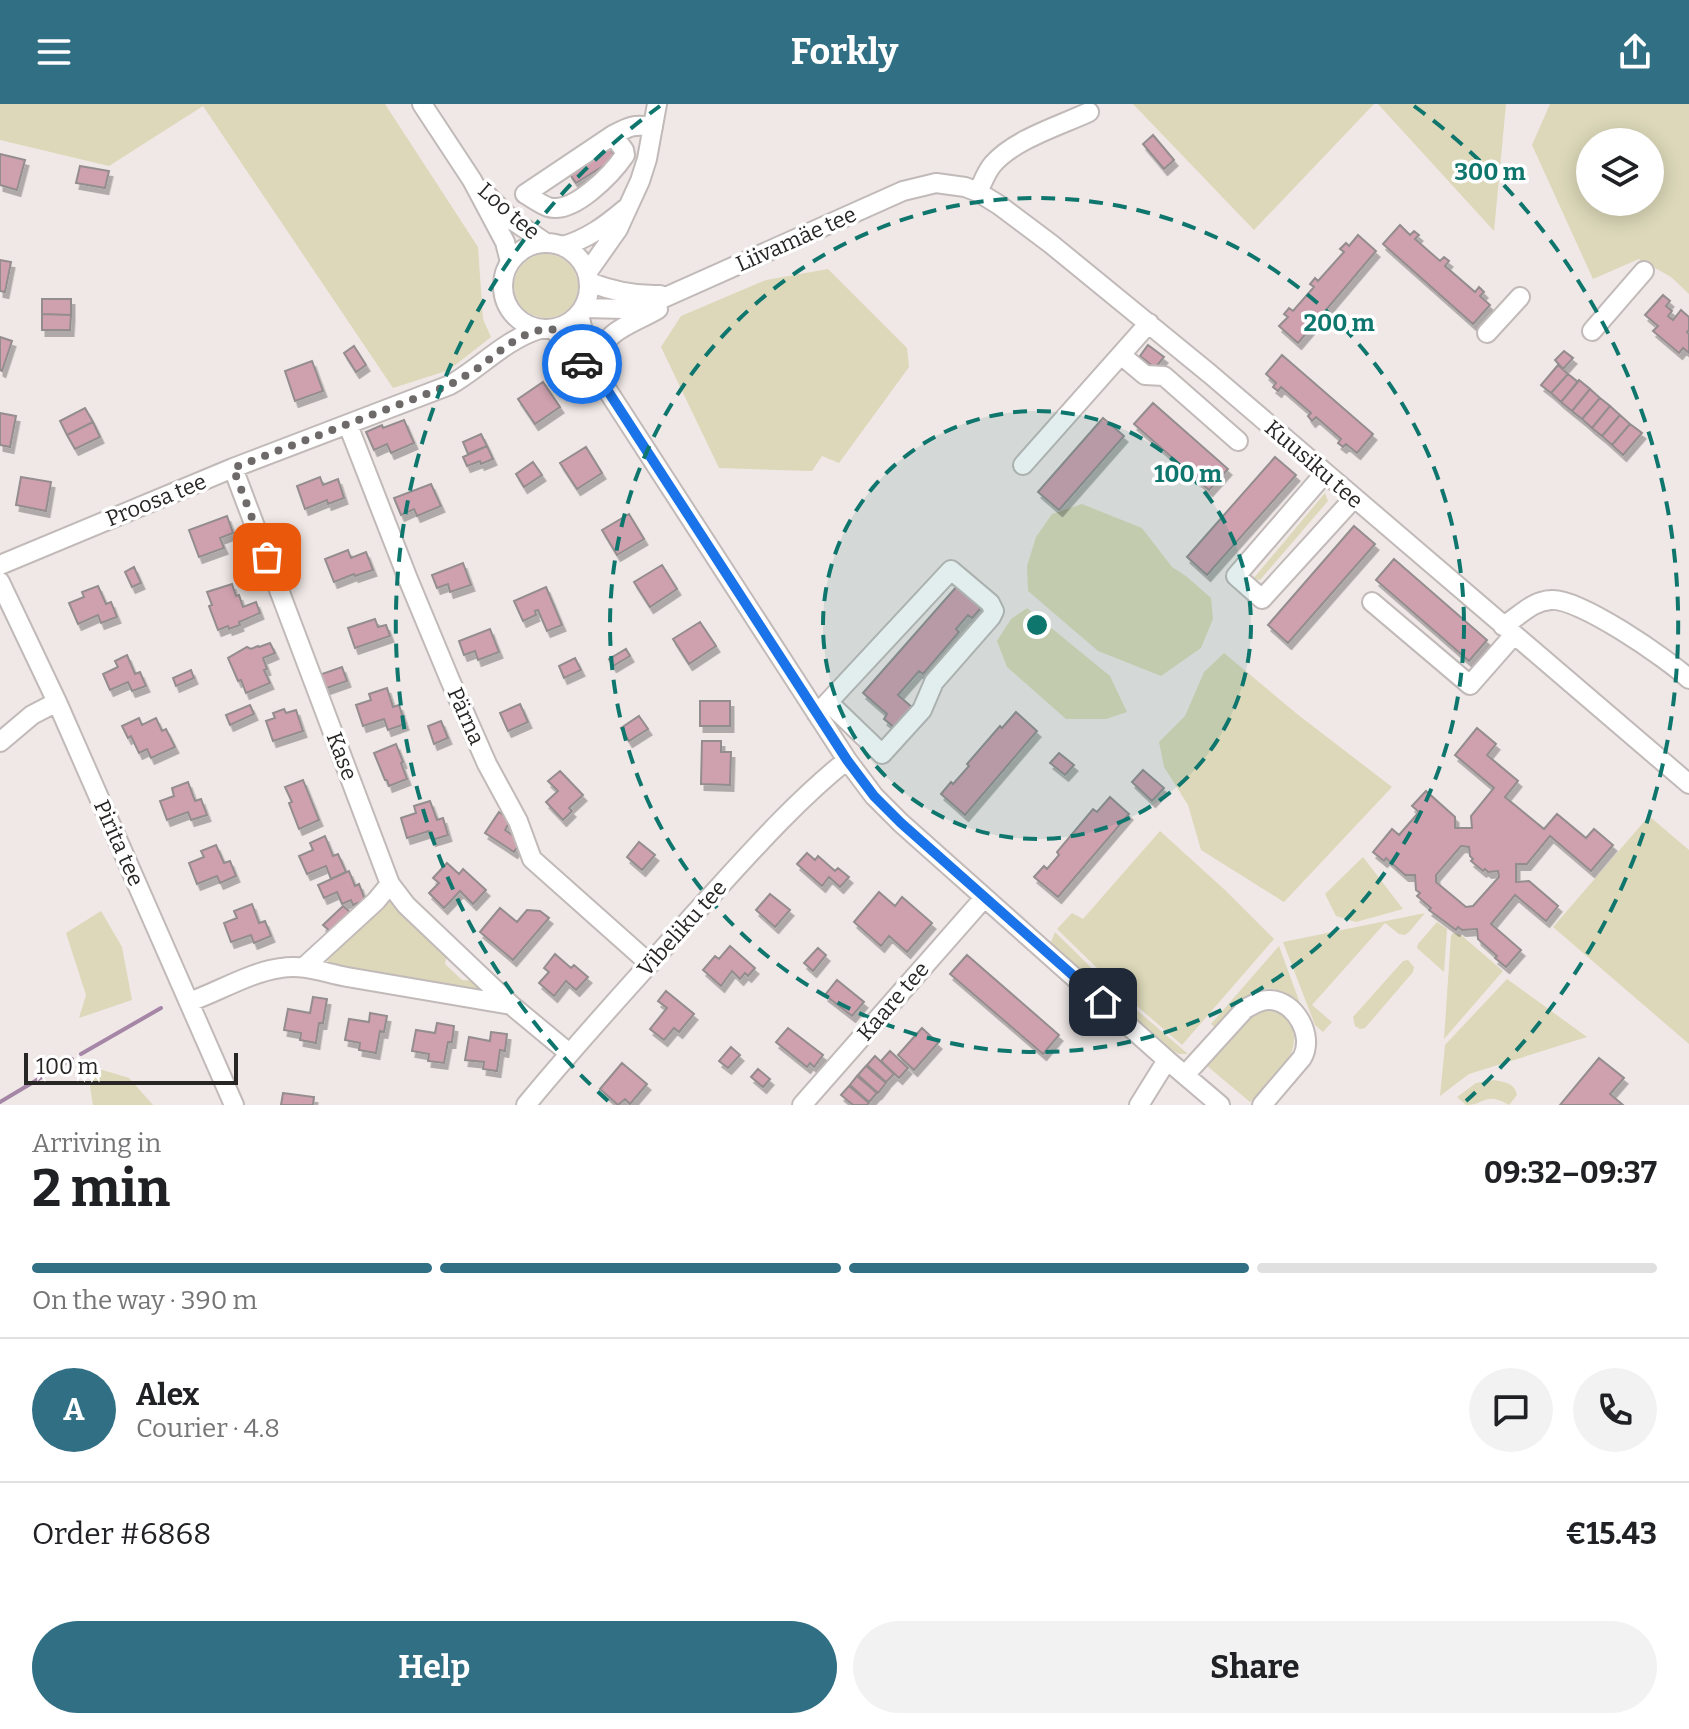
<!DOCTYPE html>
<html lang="en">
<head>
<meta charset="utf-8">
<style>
  :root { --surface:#fff; --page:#f2f2f2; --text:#202124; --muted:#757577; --line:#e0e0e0; --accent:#306f84 }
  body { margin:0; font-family:Bitter,serif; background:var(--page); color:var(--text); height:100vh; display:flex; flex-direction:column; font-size:30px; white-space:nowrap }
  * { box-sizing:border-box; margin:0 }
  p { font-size:26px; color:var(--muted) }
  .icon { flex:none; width:44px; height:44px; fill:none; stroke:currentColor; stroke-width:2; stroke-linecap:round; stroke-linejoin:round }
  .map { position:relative; height:1001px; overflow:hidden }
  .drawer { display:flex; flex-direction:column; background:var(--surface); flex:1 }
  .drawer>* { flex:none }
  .controls { position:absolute; left:1576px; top:24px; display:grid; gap:16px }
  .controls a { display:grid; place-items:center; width:88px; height:88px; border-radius:50%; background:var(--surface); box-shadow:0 4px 20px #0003; font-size:40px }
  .scale { position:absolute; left:24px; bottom:20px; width:214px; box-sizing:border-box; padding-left:8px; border:4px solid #282625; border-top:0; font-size:22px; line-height:28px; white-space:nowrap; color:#282625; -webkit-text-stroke:6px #fff; paint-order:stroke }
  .pin { position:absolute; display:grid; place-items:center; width:68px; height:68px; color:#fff; margin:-34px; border-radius:16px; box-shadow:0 4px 12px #0006 }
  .courier { position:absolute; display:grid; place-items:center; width:80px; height:80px; margin:-40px; border:6px solid #1a73e8; border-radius:50%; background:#fff; color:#222; box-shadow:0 2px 10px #0007 }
  .summary em { font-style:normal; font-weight:700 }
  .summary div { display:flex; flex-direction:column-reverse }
  .summary { display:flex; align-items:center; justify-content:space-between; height:136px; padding:0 32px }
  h1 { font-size:52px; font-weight:700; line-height:60px }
  .bar { display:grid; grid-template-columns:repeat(4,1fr); gap:12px 8px; align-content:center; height:96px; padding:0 32px }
  .bar i { height:10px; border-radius:6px; background:var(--line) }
  .bar .active { background:var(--accent) }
  .bar p { grid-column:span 4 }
  .line { display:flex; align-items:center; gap:20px; padding:0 32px; border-top:2px solid var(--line) }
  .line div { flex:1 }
  .round { display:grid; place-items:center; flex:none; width:84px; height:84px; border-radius:42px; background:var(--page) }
  .primary-button { display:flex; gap:16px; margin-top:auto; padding:16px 32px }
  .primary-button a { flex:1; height:92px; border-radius:48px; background:var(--accent); color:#fff; font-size:32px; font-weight:700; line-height:92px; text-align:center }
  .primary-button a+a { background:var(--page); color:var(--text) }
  header { display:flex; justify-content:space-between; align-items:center; height:104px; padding:0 32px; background:var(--accent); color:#fff; font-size:36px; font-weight:700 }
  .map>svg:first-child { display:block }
  .green { fill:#dcd8b9; fill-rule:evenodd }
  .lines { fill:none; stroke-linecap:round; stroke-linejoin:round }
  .stream { stroke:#a586a6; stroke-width:4 }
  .building { fill:#cfa0ae; stroke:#948d8f; stroke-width:2; fill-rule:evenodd; filter:url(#shadow) }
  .minor-casing { stroke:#c1bab9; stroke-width:22 }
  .minor { stroke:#fff; stroke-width:18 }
  .done { stroke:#6e6a69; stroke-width:8; stroke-dasharray:0 14.4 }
  .route { stroke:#1a73e8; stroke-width:10 }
  .ring { fill:none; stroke:#0f766e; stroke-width:4; stroke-dasharray:14 10 }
  .labels { text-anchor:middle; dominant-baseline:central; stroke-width:7; stroke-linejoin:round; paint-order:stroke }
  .street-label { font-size:22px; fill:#282625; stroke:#fff }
  .centre { fill:#0f766e; stroke:#fff; stroke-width:4 }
  .ring-label { font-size:24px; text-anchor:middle; font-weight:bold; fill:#0f766e; stroke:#fff; stroke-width:7; stroke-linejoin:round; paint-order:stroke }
</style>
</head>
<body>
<header><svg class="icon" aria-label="menu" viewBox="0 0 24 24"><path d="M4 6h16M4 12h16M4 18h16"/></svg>Forkly<svg class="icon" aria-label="share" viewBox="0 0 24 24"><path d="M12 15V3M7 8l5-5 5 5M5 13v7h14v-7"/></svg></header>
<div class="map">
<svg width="1689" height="1001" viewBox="0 0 1689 1001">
  <defs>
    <filter id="shadow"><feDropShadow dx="3.5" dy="6" stdDeviation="0" flood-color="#0004"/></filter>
  </defs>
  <rect width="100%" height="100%" fill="#efe8e6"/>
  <path class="green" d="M0 0H385L478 143 483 215 491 233 449 266 393 284 203 2 109 62 0 36Z
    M1133 0H1374L1254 126Z
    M1378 0H1506L1494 127Z
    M1550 0H1689V190L1671 173 1639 155 1593 175 1532 41ZM1590 38H1650V98H1590Z
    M514 182a32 32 0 1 1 64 0a32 32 0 1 1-64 0Z
    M828 165 907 244 909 263 839 359 822 352 812 367 719 364 661 243 681 212 766 176Z
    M1325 389 1328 397 1260 476 1253 475Z
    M1082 400 1142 424 1172 463 1186 472 1211 494 1213 515 1201 544 1161 572 1098 547 1028 487 1027 462 1036 433 1052 410Z
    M1027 504 1110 572 1127 608 1106 615H1066L1007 563 997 537 1011 515Z
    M1224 549 1297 610 1392 683 1284 798 1201 746 1188 701 1164 663 1159 638 1185 612 1204 568Z
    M1649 712 1689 746V940L1553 823Z
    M1160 727 1225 786 1274 835 1182 941 1130 896 1057 825 1072 809 1083 815Z
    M1363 753 1403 805 1356 818 1336 812 1325 790Z
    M392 797 447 849 445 860 462 876 476 877 481 884 476 891 329 862 326 853 384 800Z
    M101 807 122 843 132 896 79 914 86 891 66 829Z
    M1425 809 1410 827 1405 831 1399 830 1385 819 1312 901 1332 918 1323 928 1315 921 1283 838Z
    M1437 818 1447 825 1444 868 1417 844 1418 840Z
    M1055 828 1117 889 1188 950H1179L1170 945 1055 844 1051 838Z
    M1453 829 1461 831 1503 867 1444 935 1451 832Z
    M1279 842 1301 902C1264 864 1242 896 1217 925L1211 920Z
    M1408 856 1414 863 1413 868 1365 924 1360 925 1355 922 1353 913 1403 857Z
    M1507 875 1587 933 1469 970 1440 992 1445 941Z
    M1262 907C1273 906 1283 909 1289 919 1308 947 1269 980 1250 998L1206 961 1244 919Z
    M96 964 129 974 153 1001H93L90 983Z
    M1494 976C1504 978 1515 979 1517 991L1509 1001C1484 987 1486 1001 1466 1001L1457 993 1476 979Z"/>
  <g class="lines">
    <path class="stream" d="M81 950 161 904
      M0 998 72 955"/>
  </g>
  <path class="building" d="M1153 31 1174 56 1164 65 1143 40Z
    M609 43 616 54 576 79 569 69Z
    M0 50 25 56 17 86 0 81Z
    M80 62 109 67 105 84 76 79Z
    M1400 121 1410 131 1414 127 1419 131 1415 135 1440 157 1444 153 1449 157 1445 162 1475 188 1479 183 1484 188 1480 192 1490 201 1473 220 1383 140Z
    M1358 131 1376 147 1298 239 1279 222 1288 213 1284 210 1289 204 1293 207 1314 183 1310 180 1315 174 1318 177 1344 148 1340 145 1346 139 1349 142Z
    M0 156 11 158 5 188 0 187Z
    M1663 191 1670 197 1666 202 1672 207 1668 212 1673 216 1681 206 1689 213V226L1687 228 1689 230V249L1683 244 1679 249 1653 227 1658 222 1645 211Z
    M42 195H71V211L42 210Z
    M42 210 71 211 70 226H42Z
    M0 233 12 237 2 267 0 266Z
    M1148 241 1164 253 1155 264 1140 252Z
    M354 242 366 261 356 268 344 249Z
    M1564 247 1573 254 1563 265 1555 256Z
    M1282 251 1373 330 1357 349 1346 340 1343 343 1338 339 1341 335 1316 313 1312 317 1308 312 1311 309 1281 283 1278 287 1273 283 1276 279 1266 270Z
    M312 257 323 287 295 297 285 267Z
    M1558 261 1568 270 1551 289 1541 281Z
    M1568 270 1578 278 1561 298 1551 289Z
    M1579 276 1590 285 1572 307 1561 298Z
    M543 278 560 303 535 320 518 295Z
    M1590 285 1600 294 1582 315 1572 307Z
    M1600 294 1610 302 1592 324 1582 315Z
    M1153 299 1228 365 1209 386 1134 320Z
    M1610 302 1620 311 1602 332 1592 324Z
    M85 304 93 318 67 331 60 317Z
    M0 309 16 312 10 343 0 341Z
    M1620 311 1630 320 1612 341 1602 332Z
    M1103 314 1124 332 1059 406 1038 388Z
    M404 316 414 339 391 349 387 340 374 346 366 328 382 321 383 324Z
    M93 318 100 333 75 345 67 331Z
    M1630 320 1642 329 1623 351 1612 341Z
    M481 330 487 342 468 350 463 338Z
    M487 342 493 355 481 360 480 357 467 362 463 353Z
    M586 343 602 369 577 385 560 359Z
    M1275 353 1296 371 1207 471 1187 453Z
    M533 358 542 371 524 383 516 370Z
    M21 373 51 378 46 407 16 401Z
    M320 373 323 381 338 375 344 394 328 400 327 396 305 405 297 382Z
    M431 380 441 402 417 412 414 405 401 411 394 394Z
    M629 410 644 435 617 451 602 426Z
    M227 412 233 429 220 434 224 444 199 453 189 426Z
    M1354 422 1375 440 1288 539 1268 521Z
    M348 446 351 454 366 448 373 466 355 472 354 470 334 478 325 455Z
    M1394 455 1487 536 1469 557 1376 476Z
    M463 459 471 481 450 488 448 480 437 484 432 471Z
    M662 461 677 485 650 503 634 478Z
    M134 463 141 479 132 483 125 468Z
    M232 480 236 492 239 491 243 503 256 498 260 509 239 518 240 521 229 525 228 522 218 526 209 502 212 501 207 488Z
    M958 481 982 503 972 514 968 511 956 525 959 528 923 570 919 567 898 591 913 604 895 624 884 615 887 610 863 589Z
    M98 482 106 500 111 498 117 513 101 519 98 511 78 520 69 499 84 493 82 488Z
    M546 483 562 521 547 527 538 506 535 507 536 511 523 517 514 497Z
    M375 515 378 523 386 521 390 532 355 544 348 524Z
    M700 518 716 542 689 560 673 535Z
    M490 525 499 548 478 556 475 547 464 551 459 537Z
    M270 539 275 549 263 554 267 565 264 566 270 579 246 589 241 576 238 577 228 554 247 543 251 545 258 542 259 543Z
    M626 545 630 552 613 562 609 555Z
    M127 551 135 570 140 568 146 582 132 587 128 578 110 586 103 570 118 563 115 557Z
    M575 554 581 566 564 574 559 562Z
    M342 563 347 577 324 585 319 571Z
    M191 566 194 574 176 582 173 574Z
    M387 584 393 603 399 601 405 620 388 626 384 615 363 622 356 601 371 596 369 590Z
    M700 597H730V622H700Z
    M520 600 528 618 508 627 500 609Z
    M250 601 254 610 230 621 226 611Z
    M284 605 286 609 296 606 303 627 273 637 266 617 275 614 273 609Z
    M1016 608 1037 627 965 711 941 690 951 678 953 680 969 662 967 660 1000 622 1002 624Z
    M639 612 648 625 629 637 621 624Z
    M139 614 142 621 156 614 162 627 166 625 175 643 151 654 147 645 139 649 131 632 128 634 122 622Z
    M441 617 448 634 434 640 428 622Z
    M1477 624 1496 640 1487 651 1518 677 1505 693 1544 725 1557 710 1586 734 1594 725 1613 741 1591 767 1550 732 1527 760H1516V778L1529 777 1558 802 1546 817 1515 791 1491 820 1521 846 1506 863 1495 854 1497 852 1478 835 1477 825 1462 826 1458 823 1456 826 1429 806 1431 804 1417 792 1420 789 1416 786 1415 771H1405L1386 754 1384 757 1373 748 1392 725 1399 731 1419 708 1412 702 1426 687 1455 713V724H1472L1471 712 1494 684 1455 651ZM1461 742 1469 743 1470 752 1473 755 1471 757 1483 767 1485 765 1488 768 1498 767 1499 773 1473 802 1466 803 1436 778V771Z
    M702 637H721V648H731L730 681 701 680Z
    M396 640 403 658 401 659 407 675 389 682 387 676H385L374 649Z
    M1059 649 1074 661 1065 671 1050 659Z
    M1143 666 1164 684 1152 697 1132 678Z
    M560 667 583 691 569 704 572 707 563 716 546 698 558 687 548 677Z
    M303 676 319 716 299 725 289 699 292 698 285 683Z
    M188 678 195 697 201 695 207 711 191 716 188 708 167 716 160 697 174 692 172 684Z
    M1110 693 1129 710 1058 793 1034 773 1044 762 1047 765 1059 751 1057 748 1093 705 1097 708Z
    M430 697 437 716 443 714 448 731 432 736 429 727 407 734 401 714 416 709 414 702Z
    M499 708 511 716 505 726 521 737 514 748 485 729Z
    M325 732 333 752 338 750 346 768 331 775 326 762 307 770 299 752 313 746 310 739Z
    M639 738 655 751 642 766 627 753Z
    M216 741 224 759 230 757 236 772 220 779 217 772 197 780 189 759 204 753 201 747Z
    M807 749 815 756 818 752 835 767 838 764 849 773 840 783 829 773 822 782 797 760Z
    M447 759 459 770 463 765 486 786 473 800 460 787 444 804 429 789 439 779 433 774Z
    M349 767 355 782 359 780 365 796 353 801 351 796 342 800 337 788 324 794 318 781Z
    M879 788 895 802 902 793 932 819 907 848 889 832 881 842 854 818Z
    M770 790 790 806 775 823 756 806Z
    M252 800 259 819 265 817 271 832 254 839 251 831 231 838 224 819 237 814 234 807Z
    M343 802 350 808 331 828 323 821Z
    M500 804 517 818 527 806 540 807 549 814 513 856 480 828Z
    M730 842 755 864 748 872 745 869 740 875 732 867 721 882 703 866 715 852 719 855Z
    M818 844 826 851 813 867 804 859Z
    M555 850 571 864 574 861 588 873 576 886 566 877 554 892 539 879 549 868 544 864Z
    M967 851 1059 931 1043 950 950 870Z
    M837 876 864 898 852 912 825 891Z
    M666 887 694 910 679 928 674 924 664 936 650 925 667 904 658 897Z
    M313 893 327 895 323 919H319L316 939 300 936 301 929 284 926 288 905 310 909Z
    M370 909 387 912 384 928 380 927 376 949 359 946 360 939 345 936 349 915 369 918Z
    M437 919 454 922 452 938H448L444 959 428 957 429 950 412 947 416 926 435 929Z
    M788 924 823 951 814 963 810 959 807 963 776 938Z
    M922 924 938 939 914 966 898 951Z
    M491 928 507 930 505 947 500 946 497 967 483 965 484 958 465 956 469 933 490 937Z
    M731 943 740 951 728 964 719 957Z
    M890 947 908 964 899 974 881 957Z
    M875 952 894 970 886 978 867 961Z
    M1599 954 1624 974 1610 990 1623 1001H1560Z
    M622 959 647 980 630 1000 625 995 618 1001 600 985Z
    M866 962 886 979 878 989 858 971Z
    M758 965 770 975 763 983 751 973Z
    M857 972 877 989 869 998 850 981Z
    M849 982 869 999 867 1001H853L841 991Z
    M283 989 314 993 313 1001H281Z"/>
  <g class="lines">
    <g class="minor-casing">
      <path id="minor" d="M422 0 472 76 505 138 510 158
        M613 31 624 46 625 51C612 70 573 111 548 103 540 100 532 94 525 90L613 31C630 22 634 20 653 23
        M482 86 512 116 546 139
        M978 88C983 78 986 68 993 60 1015 35 1059 22 1089 8
        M503 182a43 43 0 1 1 86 0a43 43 0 1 1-86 0Z
        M563 142C587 135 605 122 625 105
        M587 169 618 125 640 77 647 55 657 0
        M589 178C612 187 635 192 660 191
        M583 204 626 205 650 200 903 87 936 79 965 83 978 88 999 101 1051 140 1210 270 1689 680
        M579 210 582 223 598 259
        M552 225 562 233 587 267 604 281 847 656 874 692 901 719 1167 956 1220 1001
        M1592 227 1644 167
        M1487 229 1520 193
        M1121 251 1145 271 1164 272 1238 337
        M597 256C603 226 635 219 658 205
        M348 321 408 475 450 576 487 660 518 717 532 755 650 860
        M1023 361 1149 219
        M233 364 390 780 406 801 511 901 569 949
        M1325 369 1236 472 1262 495 1354 394
        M0 461 233 364 450 281C480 264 506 235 540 225
        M0 478 57 598 234 1001
        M1372 498 1470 581 1513 532
        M1503 522C1519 513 1531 497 1551 496 1578 493 1668 555 1689 575
        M817 610 951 466 990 499 994 507 991 513 934 578 922 606 882 650 828 598
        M0 638 32 611 57 598
        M304 863 376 797 390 780
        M189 898C218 888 250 868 281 864 304 860 325 869 347 873 402 882 456 892 511 901
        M1185 971 1245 905C1253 901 1259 896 1269 896 1295 896 1315 932 1302 954L1262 1001
        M526 1001C581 934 639 872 696 808 745 755 791 701 847 656
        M802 1001 984 794
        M1139 1001 1167 956"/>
    </g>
    <use href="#minor" class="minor"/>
  </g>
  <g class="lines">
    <path class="done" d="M267 453 233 364 450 281C459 275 469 270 478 264 501 247 522 225 552 225L562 233 582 260"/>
    <path class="route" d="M582 260 587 267 604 281 847 656 874 692 901 719 1103 898"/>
  </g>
  <circle cx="1037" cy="521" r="214" fill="#0f766e" fill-opacity=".12"/>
  <g class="ring">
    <circle cx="1037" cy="521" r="214"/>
    <circle cx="1037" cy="521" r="427"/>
    <path d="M608 997A641 641 0 0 1 660 2M1414 2A641 641 0 0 1 1466 997"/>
  </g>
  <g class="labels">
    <g class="street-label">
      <text transform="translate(509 107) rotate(41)">Loo tee</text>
      <text transform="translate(796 135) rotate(-24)">Liivamäe tee</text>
      <text transform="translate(1314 360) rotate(41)">Kuusiku tee</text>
      <text transform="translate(156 396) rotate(-22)">Proosa tee</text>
      <text transform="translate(466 612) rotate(66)">Pärna</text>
      <text transform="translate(342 652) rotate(69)">Kase</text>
      <text transform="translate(119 739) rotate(66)">Pirita tee</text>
      <text transform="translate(682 824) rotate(-48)">Vibeliku tee</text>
      <text transform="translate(893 897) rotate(-49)">Kaare tee</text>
    </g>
  </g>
  <circle cx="1037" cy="521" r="12" class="centre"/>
  <g class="ring-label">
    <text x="1490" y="76">300 m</text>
    <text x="1339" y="227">200 m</text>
    <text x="1188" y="378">100 m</text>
  </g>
</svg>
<div class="controls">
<a><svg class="icon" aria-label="layers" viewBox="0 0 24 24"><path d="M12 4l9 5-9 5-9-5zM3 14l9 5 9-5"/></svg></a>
</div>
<div class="scale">100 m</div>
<div class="pin" style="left:267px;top:453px;background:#ea580c"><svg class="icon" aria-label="bag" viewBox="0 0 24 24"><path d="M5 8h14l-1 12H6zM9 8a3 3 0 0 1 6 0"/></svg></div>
<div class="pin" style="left:1103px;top:898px;background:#1f2937"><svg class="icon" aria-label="home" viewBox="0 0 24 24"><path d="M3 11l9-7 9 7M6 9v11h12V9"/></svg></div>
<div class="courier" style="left:582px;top:260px"><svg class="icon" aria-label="car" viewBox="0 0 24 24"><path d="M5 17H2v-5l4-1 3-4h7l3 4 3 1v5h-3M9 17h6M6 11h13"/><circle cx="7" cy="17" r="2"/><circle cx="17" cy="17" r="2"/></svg></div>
</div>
<section class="drawer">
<div class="summary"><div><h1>2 min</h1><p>Arriving in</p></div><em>09:32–09:37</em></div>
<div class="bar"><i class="active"></i><i class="active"></i><i class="active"></i><i></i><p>On the way · 390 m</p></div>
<div class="line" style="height:144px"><b class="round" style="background:var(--accent);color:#fff">A</b><div><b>Alex</b><p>Courier · 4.8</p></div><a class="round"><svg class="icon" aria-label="chat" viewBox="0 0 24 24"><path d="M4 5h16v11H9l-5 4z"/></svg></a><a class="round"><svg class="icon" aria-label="phone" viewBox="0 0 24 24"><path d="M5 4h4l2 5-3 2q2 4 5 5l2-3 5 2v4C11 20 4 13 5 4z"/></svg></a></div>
<div class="line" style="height:104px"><div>Order #6868</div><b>€15.43</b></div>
<div class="primary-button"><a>Help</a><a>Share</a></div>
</section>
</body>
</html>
